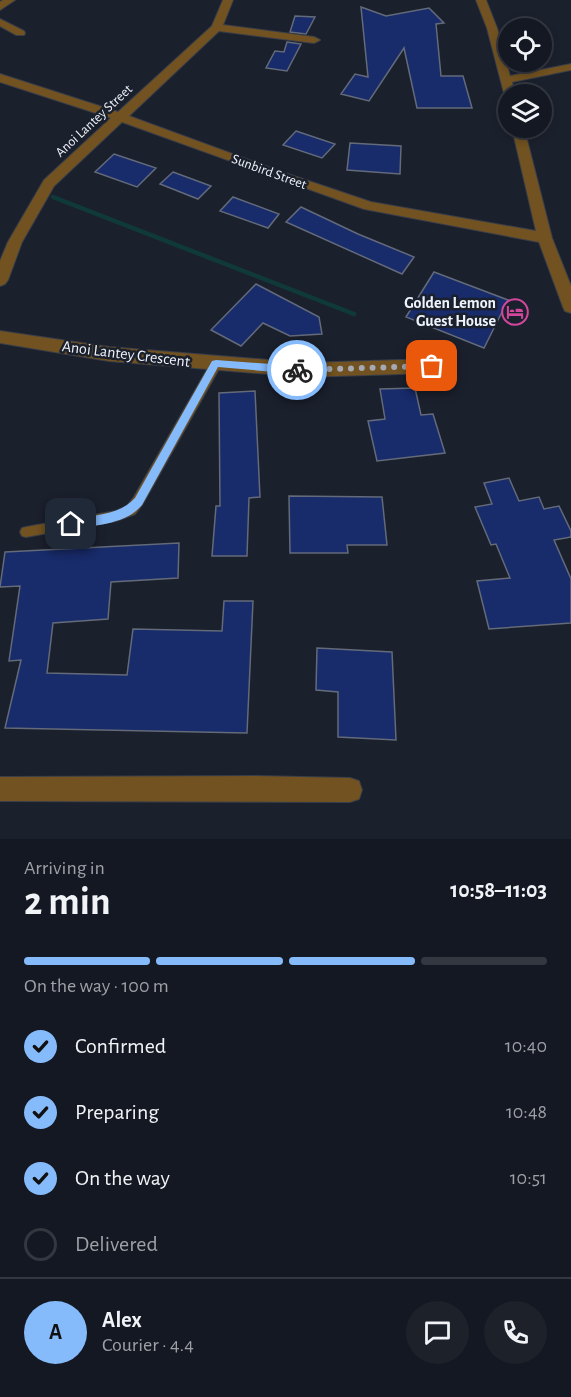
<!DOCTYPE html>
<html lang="en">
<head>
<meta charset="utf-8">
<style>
  :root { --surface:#141822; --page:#1d212a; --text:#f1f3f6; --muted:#9da0a5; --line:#333740; --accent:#86bbfb }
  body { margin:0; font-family:"Alegreya Sans",sans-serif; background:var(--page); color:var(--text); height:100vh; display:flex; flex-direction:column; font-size:22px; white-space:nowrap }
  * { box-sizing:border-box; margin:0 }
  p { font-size:20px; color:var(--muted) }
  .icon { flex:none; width:33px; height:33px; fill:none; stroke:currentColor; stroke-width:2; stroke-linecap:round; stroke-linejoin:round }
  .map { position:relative; height:839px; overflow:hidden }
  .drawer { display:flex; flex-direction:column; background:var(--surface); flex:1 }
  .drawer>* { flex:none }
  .buttons { position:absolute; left:498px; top:18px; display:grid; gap:12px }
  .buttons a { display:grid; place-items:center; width:54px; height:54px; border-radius:50%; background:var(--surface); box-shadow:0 3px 9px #0003,0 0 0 2px var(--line); font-size:30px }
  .pin { position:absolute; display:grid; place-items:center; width:51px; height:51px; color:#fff; margin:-26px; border-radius:12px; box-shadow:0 3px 9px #0006 }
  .courier { position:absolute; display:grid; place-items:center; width:60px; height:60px; margin:-30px; border:4px solid #86bbfb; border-radius:50%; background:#fff; color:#222; box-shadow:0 2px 8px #0007 }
  .headline em { font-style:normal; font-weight:700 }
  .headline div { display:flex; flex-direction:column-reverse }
  .headline { display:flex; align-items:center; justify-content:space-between; height:102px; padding:0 24px }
  h1 { font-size:39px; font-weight:700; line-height:45px }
  .bar { display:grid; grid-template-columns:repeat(4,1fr); gap:9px 6px; align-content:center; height:72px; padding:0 24px }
  .bar i { height:8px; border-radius:4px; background:var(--line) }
  .bar .on { background:var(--accent) }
  .bar p { grid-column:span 4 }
  .line { display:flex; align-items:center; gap:15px; padding:0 24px; border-top:2px solid var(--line) }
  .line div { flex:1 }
  .round { display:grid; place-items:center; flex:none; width:63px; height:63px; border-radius:32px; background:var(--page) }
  ol { padding:0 24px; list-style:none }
  li { display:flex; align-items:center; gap:18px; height:66px }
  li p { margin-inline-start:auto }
  li .icon { padding:6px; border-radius:50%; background:var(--accent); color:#111; stroke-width:4 }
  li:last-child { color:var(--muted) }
  li i { width:33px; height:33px; border:3px solid var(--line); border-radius:50% }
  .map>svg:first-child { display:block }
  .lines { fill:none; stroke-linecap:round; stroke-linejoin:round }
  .stream { stroke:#103a3a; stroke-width:4.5 }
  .building { fill:#182b6a; stroke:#636a79; stroke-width:1.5 }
  .service-casing { stroke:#393e4a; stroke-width:2 }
  .minor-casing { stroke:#393e4a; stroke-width:2 }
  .service { fill:#715220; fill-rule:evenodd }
  .minor { fill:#715220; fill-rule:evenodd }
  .route { fill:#86bbfb }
  .done { stroke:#a5a9b4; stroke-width:6; stroke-dasharray:0 10.8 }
  .labels { text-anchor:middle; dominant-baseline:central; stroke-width:5; stroke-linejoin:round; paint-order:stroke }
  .far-street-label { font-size:14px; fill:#eff3fc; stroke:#1b202d }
  .poi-label { font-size:16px; font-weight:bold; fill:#eff3fc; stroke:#1b202d; text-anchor:end }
  .street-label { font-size:16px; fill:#eff3fc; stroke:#1b202d }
</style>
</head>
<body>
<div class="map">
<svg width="571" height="839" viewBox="0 0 571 839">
  <rect width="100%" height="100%" fill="#1b202d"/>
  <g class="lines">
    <path class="stream" d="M53 197 354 314"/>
  </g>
  <path class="building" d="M361 7 386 16 429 8 444 23 436 24 441 76H463L472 108H417L404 48 369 101 341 94 355 74 368 77Z
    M295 16 315 17 306 34 290 32Z
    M287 42 301 44 287 71 266 68 275 51 284 52Z
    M296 131 335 144 322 158 283 145Z
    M350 143 401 146 400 174 347 170Z
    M114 154 156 168 137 187 95 172Z
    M173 172 211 186 198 199 160 184Z
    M233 197 279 214 268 228 220 211Z
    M301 207 358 234 414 257 402 274 286 222Z
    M434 272 508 300 484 348 406 317Z
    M256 284 319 317 322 334 290 336 263 323 241 346 211 330Z
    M415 388 421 415 433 414 445 453 377 461 368 421 385 419 380 389Z
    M255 391 260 497 249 498 247 556H212L216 506H220L219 393Z
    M509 478 519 501 539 497 544 509 559 506 571 531V537L554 540 571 579V623L489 629 477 581 510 578 496 544 491 545 475 507 492 504 484 483Z
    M289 496 382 497 387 545H347L348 553H290Z
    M179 543 178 578 111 582 108 619 53 623 47 673 127 675 133 629 222 631 224 601H253L247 733 5 728 21 660 9 661 20 586 0 587 5 552Z
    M317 648 392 652 396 740 338 737V692L316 690Z"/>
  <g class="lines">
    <g class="service-casing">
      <path id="service" d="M216 360 221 364 220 367 142 505 135 514 116 521 26 537 22 536 20 532 22 528 26 527 116 511 127 506 134 497 212 361Z"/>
    </g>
    <g class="minor-casing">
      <path id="minor" d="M3 0H15L0 10V2Z
        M223 0H233L223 25 314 37 320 40 314 43 219 31 129 116 279 171 371 202 536 231 512 128H524L552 238 571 286V313L565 311 563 307 539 242 364 209 122 122 54 186 22 242 8 280 5 284 0 286V261L8 242 44 180 111 118 0 82V74L118 112 212 26Z
        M476 0H486L497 28 510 76 571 64V70L512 82 515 94H508V97H505L487 28Z
        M0 19 24 31 25 33 24 35H16L0 26Z
        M0 331 109 347 305 363 432 359 438 361 441 366 438 371 432 373 305 377 109 361 0 343Z
        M257 776 350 778 359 781 362 790 359 799 350 802 0 801V777Z"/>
    </g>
    <use href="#service" class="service"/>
    <use href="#minor" class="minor"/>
  </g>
  <path class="route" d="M216 360 297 366 302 370 297 374 218 367 142 505C125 525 95 525 71 529L67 528 66 524 71 519C93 515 119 516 135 498L212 361Z"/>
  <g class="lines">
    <path class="done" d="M297 370 432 366"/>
  </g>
  <defs>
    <g id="hotel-ring" transform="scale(1.35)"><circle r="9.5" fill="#1b202d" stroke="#d1479c" stroke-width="1.5"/><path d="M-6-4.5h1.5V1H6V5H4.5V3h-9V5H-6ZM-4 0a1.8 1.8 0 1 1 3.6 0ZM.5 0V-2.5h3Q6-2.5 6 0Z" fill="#d1479c"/></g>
  </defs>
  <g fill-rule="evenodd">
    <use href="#hotel-ring" x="515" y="312"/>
  </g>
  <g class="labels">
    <g class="far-street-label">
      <text transform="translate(94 121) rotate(-43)">Anoi Lantey Street</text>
      <text transform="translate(269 172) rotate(20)">Sunbird Street</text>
    </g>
    <g class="poi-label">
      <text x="496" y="303">Golden Lemon<tspan x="496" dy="18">Guest House</tspan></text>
    </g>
    <g class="street-label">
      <text transform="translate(126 354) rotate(7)">Anoi Lantey Crescent</text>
    </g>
  </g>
</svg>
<div class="buttons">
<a><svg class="icon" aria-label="locate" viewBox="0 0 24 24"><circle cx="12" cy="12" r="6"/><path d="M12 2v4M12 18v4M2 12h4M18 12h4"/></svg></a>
<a><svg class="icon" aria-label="layers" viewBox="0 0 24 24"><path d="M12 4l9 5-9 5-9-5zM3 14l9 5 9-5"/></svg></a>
</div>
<div class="pin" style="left:432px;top:366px;background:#ea580c"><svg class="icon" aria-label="bag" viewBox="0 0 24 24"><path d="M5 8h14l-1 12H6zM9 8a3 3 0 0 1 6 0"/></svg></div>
<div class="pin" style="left:71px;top:524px;background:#1f2937"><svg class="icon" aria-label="home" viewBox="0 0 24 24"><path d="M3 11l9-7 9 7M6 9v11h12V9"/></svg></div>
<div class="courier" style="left:297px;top:370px"><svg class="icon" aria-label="bike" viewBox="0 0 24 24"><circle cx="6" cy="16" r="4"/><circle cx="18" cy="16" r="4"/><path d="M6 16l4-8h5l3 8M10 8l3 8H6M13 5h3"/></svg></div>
</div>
<section class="drawer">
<div class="headline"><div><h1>2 min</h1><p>Arriving in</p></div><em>10:58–11:03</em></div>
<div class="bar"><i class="on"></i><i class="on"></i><i class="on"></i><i></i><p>On the way · 100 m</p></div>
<ol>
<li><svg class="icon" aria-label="check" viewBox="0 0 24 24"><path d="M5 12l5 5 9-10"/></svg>Confirmed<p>10:40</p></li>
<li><svg class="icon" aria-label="check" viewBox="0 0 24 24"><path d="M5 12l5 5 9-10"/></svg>Preparing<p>10:48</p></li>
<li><svg class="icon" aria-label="check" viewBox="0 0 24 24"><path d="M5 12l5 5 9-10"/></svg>On the way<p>10:51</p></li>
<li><i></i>Delivered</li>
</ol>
<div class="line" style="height:108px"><b class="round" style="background:var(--accent);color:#111">A</b><div><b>Alex</b><p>Courier · 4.4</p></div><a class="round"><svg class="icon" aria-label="chat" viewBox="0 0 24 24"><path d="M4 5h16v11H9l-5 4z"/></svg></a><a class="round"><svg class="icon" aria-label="phone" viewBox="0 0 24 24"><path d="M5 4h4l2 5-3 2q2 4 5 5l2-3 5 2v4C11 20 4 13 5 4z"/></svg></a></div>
</section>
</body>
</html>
